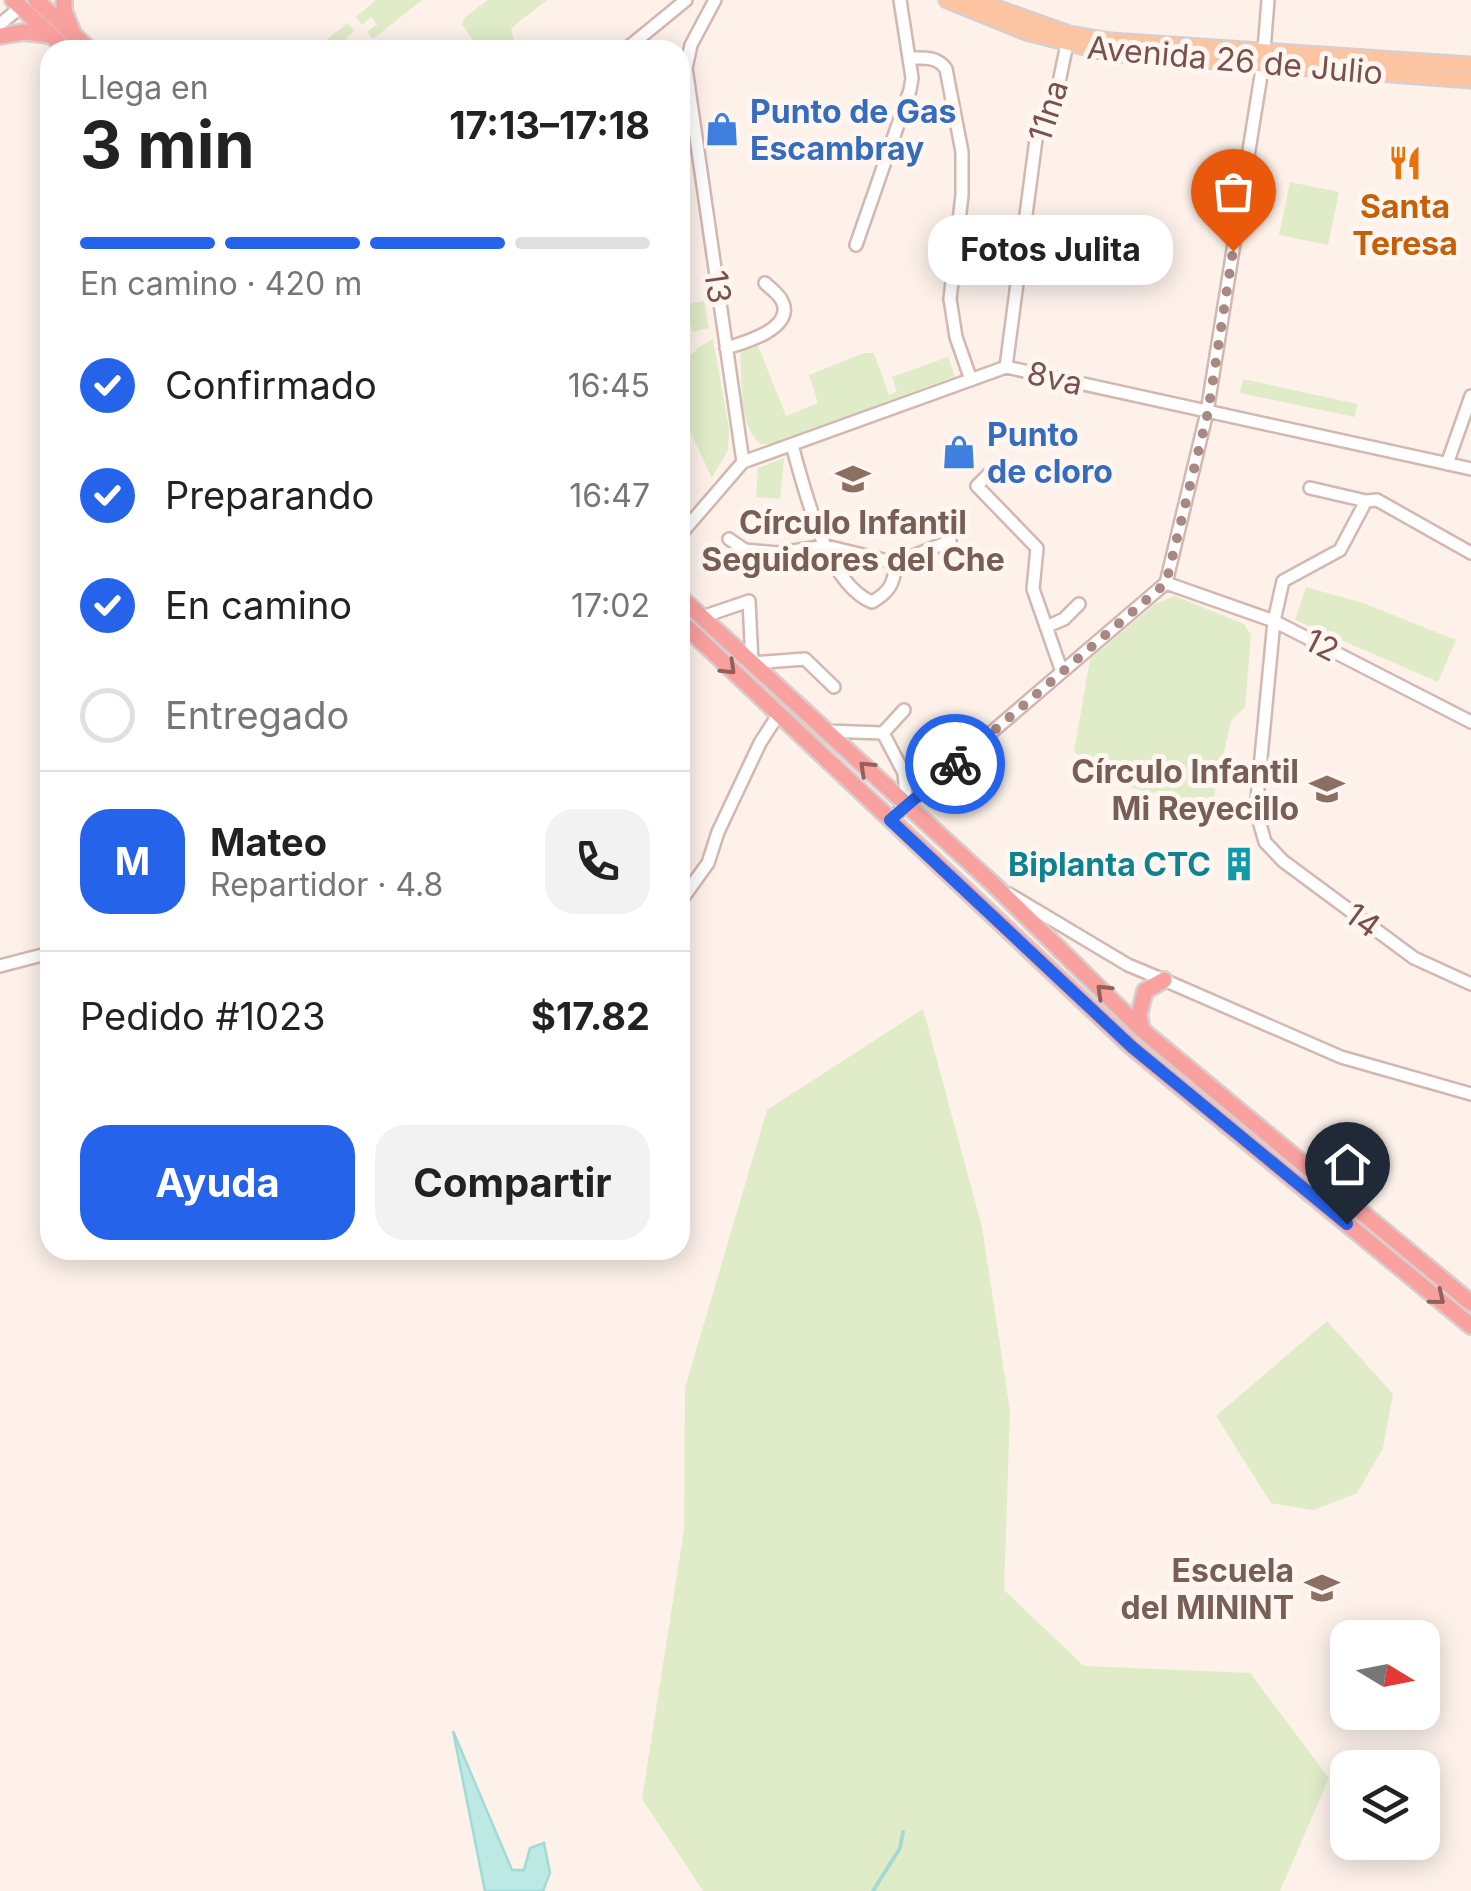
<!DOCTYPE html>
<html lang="es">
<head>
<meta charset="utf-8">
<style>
  :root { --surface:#fff; --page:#f2f2f2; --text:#222; --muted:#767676; --line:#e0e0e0; --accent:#2563eb }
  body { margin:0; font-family:Inter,sans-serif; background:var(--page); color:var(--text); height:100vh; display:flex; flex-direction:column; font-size:38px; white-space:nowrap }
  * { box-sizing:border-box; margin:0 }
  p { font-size:32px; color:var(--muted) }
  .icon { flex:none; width:55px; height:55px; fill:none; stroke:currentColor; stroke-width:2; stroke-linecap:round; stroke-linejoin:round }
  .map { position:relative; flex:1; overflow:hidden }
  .sheet { position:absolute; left:40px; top:40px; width:650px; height:1220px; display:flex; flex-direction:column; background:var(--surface); border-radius:30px; box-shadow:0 5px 25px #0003 }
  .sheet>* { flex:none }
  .needle { width:65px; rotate:100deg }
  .fabs { position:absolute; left:1330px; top:1620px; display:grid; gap:20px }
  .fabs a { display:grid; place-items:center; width:110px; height:110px; border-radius:20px; background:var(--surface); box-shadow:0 5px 25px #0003; font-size:50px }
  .pin { position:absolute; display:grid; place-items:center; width:85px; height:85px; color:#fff; margin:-102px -42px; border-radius:50% 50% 50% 0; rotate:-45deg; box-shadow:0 0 10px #0007 }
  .pin .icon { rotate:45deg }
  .courier { position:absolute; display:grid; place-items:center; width:100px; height:100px; margin:-50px; border:8px solid #2563eb; border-radius:50%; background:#fff; color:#222; box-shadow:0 2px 12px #0007 }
  .bubble { position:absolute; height:70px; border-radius:30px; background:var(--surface); box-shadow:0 5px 25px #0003; font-size:32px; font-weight:700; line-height:70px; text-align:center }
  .overview em { font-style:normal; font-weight:700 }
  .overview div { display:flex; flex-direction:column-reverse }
  .overview { display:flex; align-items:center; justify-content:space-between; height:170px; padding:0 40px }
  h1 { font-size:65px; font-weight:700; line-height:75px }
  .bar { display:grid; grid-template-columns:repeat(4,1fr); gap:15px 10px; align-content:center; height:120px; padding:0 40px }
  .bar i { height:12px; border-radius:8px; background:var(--line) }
  .bar .on { background:var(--accent) }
  .bar p { grid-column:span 4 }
  .line { display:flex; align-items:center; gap:25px; padding:0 40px; border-top:2px solid var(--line) }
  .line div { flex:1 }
  .round { display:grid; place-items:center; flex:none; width:105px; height:105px; border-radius:30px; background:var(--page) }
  ol { padding:0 40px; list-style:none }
  li { display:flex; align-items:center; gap:30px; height:110px }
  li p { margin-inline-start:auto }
  li .icon { padding:10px; border-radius:50%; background:var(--accent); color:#fff; stroke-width:4 }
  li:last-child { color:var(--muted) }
  li i { width:55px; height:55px; border:5px solid var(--line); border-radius:50% }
  .cta { display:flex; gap:20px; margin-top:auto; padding:20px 40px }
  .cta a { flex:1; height:115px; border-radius:30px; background:var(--accent); color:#fff; font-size:40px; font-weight:700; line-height:115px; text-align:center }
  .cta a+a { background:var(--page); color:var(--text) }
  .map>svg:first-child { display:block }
  .green { fill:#dfecc7 }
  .water { fill:#bde9e4; stroke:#a2dbd6; stroke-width:2.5 }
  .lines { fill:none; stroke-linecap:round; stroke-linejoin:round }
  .stream { stroke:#a2dbd6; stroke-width:4 }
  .minor-casing { stroke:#d3b7b1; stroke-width:16 }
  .major-casing { stroke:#dacecd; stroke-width:19 }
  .highway-casing { stroke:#dacecd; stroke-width:20 }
  .minor { stroke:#fff; stroke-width:11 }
  .major { stroke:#fdc4a1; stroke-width:14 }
  .highway { stroke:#f9a19f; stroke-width:15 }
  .oneway { stroke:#93605c }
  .done { stroke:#a88883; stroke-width:10; stroke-dasharray:0 18 }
  .route { stroke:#2563eb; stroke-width:12 }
  .labels { text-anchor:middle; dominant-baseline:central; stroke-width:10; stroke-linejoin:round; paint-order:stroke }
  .street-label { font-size:32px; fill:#7a504b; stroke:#fff6f1 }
  .shop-label { font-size:32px; font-weight:bold; fill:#366cbe; stroke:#fff6f1; text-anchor:start }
  .food-label { font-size:32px; font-weight:bold; fill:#c56008; stroke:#fff6f1 }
  .education-label { font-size:32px; font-weight:bold; fill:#785e54; stroke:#fff6f1; text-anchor:end }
  .culture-label { font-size:32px; font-weight:bold; fill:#0d838f; stroke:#fff6f1; text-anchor:end }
</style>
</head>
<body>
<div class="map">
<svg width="1471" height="1891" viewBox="0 0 1471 1891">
  <rect width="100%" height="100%" fill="#fdf1ea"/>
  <path class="green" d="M376 0H422L373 39 367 32 377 24 371 17 362 25 356 17Z
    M488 0H547L511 28 514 41 503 50H479L462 24 464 18Z
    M348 23 354 31 346 38 351 45 360 39 365 45 359 50H313Z
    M1290 182 1339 192 1328 245 1279 235Z
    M704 301 709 328 692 332 687 304Z
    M713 339 729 428 728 450 712 478C691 430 650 371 713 339Z
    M758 346 786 416 818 403 809 375 864 353H874L889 395 897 391 892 377 948 357 955 376 773 444H760C737 423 743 379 740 350Z
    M1243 379 1357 404 1355 417 1240 393Z
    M784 458 780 499 756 497 758 468Z
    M1306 587 1363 603 1456 640 1438 682 1295 620Z
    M1175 596 1244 624 1251 635 1245 707 1231 721 1212 804 1126 787 1074 752 1090 659 1155 604Z
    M923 1009 982 1227 1010 1411 1004 1590 1084 1666 1250 1673 1329 1778 1280 1891H703L642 1799 684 1530 685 1388 767 1110Z
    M1327 1321 1393 1394 1383 1448 1357 1493 1314 1510 1271 1503 1216 1416Z"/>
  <path class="water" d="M453 1731 512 1870H524L530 1848 544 1843 550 1873 543 1891H485Z"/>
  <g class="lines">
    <path class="stream" d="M873 1891 900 1848 903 1832"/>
    <g class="minor-casing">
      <path id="minor" d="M715 0 691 45 686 68 743 462
        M0 24 21 7
        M625 50 686 0
        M909 58C924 58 937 56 946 69L962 152V195L950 299 956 337 971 380
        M856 245 910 90 912 78 900 0
        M726 348C744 343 796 328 782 301 779 294 770 288 765 283
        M1006 367 1038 124 1056 97 1068 39
        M792 445C805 491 826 583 872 602 890 592 894 583 896 563
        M1447 464 1471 396
        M991 472 977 486 1037 548 1033 589 1062 672
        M1310 488 1366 501 1377 500 1471 553
        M1366 501 1340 550 1283 581 1274 621 1256 810 1265 842 1283 861 1414 958 1471 984
        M680 535 743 462 1006 367 1471 469
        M729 539 745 550 779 553 826 546 896 563 950 541
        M1166 583 1274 621 1471 722
        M702 617 749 601 752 663 805 659 834 687
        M1046 627 1064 619 1079 604
        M825 731 883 733 904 773 907 805
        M883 733 904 710
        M889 820 1166 583 1207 412 1263 63 1268 0
        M1009 894 1128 965 1164 980 1341 1057 1471 1094
        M680 902 708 863 718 832 760 743 778 715
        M0 966 50 953"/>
    </g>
    <g class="major-casing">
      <path id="major" d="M947 0 1026 32 1109 53 1471 80
        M974 0 1069 34 1111 41 1471 65"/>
    </g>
    <g class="highway-casing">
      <path id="highway" d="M13 0 67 50
        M36 0 90 50
        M64 0V11L72 31
        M0 36 24 32 50 35
        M680 597 992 883 1142 1030 1471 1303
        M680 621 1132 1047 1471 1326
        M1142 1030 1139 1015 1145 991 1164 980"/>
    </g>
    <use href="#minor" class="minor"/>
    <use href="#major" class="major"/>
    <use href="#highway" class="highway"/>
  </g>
  <defs><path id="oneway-chevron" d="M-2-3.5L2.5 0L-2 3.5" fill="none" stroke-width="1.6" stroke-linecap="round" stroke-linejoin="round" transform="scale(2.5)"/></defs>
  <g class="oneway">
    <use href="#oneway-chevron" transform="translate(729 668) rotate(44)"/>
    <use href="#oneway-chevron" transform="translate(866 768) rotate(-137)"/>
    <use href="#oneway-chevron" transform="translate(1103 991) rotate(-136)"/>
    <use href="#oneway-chevron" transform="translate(1438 1298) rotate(39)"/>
  </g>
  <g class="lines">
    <path class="done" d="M955 764 1166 583 1208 412 1233 251"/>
    <path class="route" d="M955 764 890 820 1132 1047 1347 1224"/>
  </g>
  <defs>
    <g id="shop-bare" transform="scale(2.7)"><path d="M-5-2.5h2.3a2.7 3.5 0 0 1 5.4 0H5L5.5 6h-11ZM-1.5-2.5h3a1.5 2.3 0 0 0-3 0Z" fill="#3f7fe0" stroke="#fff6f1" stroke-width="2.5" paint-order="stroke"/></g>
    <g id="restaurant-bare" transform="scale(2.7)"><path d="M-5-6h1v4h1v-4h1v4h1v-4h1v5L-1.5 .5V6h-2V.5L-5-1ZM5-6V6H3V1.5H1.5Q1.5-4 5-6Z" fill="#e8710a" stroke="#fff6f1" stroke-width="2.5" paint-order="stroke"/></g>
    <g id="school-bare" transform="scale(2.7)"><path d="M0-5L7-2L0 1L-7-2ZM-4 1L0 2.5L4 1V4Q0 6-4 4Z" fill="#8d6e63" stroke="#fff6f1" stroke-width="2.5" paint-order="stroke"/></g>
    <g id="building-bare" transform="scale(2.7)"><path d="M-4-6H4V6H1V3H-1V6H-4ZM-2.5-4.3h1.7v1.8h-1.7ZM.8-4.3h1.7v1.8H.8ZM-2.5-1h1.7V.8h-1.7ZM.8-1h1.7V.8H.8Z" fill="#0f9aa8" stroke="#fff6f1" stroke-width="2.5" paint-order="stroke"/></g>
    <g id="university-bare" transform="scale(2.7)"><path d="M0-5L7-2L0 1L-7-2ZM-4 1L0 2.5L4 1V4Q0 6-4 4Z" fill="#8d6e63" stroke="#fff6f1" stroke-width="2.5" paint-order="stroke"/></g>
  </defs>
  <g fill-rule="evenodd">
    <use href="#shop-bare" x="722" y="129"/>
    <use href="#restaurant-bare" x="1405" y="163"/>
    <use href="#shop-bare" x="959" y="452"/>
    <use href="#school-bare" x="853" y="479"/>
    <use href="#school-bare" x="1327" y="789"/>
    <use href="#building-bare" x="1239" y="864"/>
    <use href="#university-bare" x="1322" y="1588"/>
  </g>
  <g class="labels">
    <g class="street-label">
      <text transform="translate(1235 60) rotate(5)">Avenida 26 de Julio</text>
      <text transform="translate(1048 111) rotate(-72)">11na</text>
      <text transform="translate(718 287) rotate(82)">13</text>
      <text transform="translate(1055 378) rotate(13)">8va</text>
      <text transform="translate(1322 645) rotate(27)">12</text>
      <text transform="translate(1363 920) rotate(36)">14</text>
    </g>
    <g class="shop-label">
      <text x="750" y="111">Punto de Gas<tspan x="750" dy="37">Escambray</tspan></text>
      <text x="987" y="434">Punto<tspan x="987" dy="37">de cloro</tspan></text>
    </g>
    <g class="food-label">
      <text x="1405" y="206">Santa<tspan x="1405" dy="37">Teresa</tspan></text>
    </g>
    <g class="education-label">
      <text x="853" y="522" text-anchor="middle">Círculo Infantil<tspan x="853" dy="37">Seguidores del Che</tspan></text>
      <text x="1299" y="771">Círculo Infantil<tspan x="1299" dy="37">Mi Reyecillo</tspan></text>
      <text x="1294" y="1570">Escuela<tspan x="1294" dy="37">del MININT</tspan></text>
    </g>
    <g class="culture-label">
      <text x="1211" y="864">Biplanta CTC</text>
    </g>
  </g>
</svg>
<div class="fabs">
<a><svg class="needle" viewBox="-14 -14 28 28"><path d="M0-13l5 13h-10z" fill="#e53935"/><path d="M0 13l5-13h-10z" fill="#767676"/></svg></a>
<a><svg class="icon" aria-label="layers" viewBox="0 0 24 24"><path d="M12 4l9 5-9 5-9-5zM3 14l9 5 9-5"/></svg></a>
</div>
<div class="pin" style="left:1233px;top:251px;background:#ea580c"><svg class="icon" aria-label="bag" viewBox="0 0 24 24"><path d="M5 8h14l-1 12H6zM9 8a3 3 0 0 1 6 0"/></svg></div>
<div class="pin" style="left:1347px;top:1224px;background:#1f2937"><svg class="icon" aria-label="home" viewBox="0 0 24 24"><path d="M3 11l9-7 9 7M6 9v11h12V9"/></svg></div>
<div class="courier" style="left:955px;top:764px"><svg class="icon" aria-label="bike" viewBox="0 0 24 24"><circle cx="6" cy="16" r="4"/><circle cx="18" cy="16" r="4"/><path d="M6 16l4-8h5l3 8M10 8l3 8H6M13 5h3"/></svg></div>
<div class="bubble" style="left:928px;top:215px;width:245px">Fotos Julita</div>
<section class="sheet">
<div class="overview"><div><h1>3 min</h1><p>Llega en</p></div><em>17:13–17:18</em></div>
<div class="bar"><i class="on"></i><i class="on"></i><i class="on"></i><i></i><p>En camino · 420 m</p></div>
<ol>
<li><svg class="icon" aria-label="check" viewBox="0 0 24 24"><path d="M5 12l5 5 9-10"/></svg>Confirmado<p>16:45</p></li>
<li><svg class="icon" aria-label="check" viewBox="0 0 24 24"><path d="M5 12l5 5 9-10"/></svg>Preparando<p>16:47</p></li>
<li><svg class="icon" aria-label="check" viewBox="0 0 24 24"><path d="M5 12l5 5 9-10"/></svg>En camino<p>17:02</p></li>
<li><i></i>Entregado</li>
</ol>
<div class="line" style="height:180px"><b class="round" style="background:var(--accent);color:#fff">M</b><div><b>Mateo</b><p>Repartidor · 4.8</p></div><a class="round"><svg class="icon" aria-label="phone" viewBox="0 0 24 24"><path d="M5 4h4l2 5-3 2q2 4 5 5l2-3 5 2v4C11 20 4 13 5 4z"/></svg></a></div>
<div class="line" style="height:130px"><div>Pedido #1023</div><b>$17.82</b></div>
<div class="cta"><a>Ayuda</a><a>Compartir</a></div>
</section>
</div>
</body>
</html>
